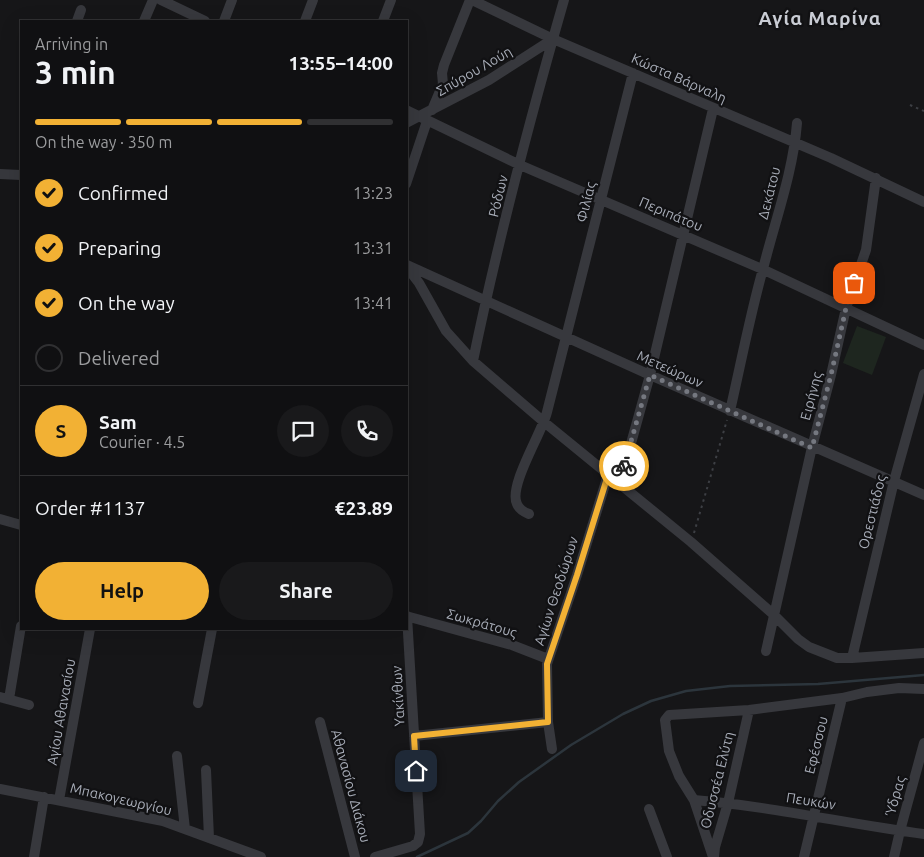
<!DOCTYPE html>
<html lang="en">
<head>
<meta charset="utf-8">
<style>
  :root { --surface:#101012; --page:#19191b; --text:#f1f3f6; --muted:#9c9d9f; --line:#303032; --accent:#f2b134 }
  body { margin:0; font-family:Ubuntu,sans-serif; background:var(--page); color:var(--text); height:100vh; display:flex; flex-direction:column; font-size:19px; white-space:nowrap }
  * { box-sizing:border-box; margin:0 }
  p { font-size:16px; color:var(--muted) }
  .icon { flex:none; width:28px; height:28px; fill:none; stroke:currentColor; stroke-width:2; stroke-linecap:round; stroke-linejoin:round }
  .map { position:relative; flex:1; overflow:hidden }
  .details { position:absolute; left:20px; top:20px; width:388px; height:610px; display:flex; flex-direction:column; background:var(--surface); border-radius:0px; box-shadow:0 5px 20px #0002,0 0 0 1px var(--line) }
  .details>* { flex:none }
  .pin { position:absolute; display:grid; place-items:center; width:42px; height:42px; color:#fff; margin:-21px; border-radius:10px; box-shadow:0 2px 8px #0006 }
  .courier { position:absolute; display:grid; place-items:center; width:50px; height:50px; margin:-25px; border:4px solid #f2b134; border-radius:50%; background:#fff; color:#222; box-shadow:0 1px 6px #0007 }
  .overview em { font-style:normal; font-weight:600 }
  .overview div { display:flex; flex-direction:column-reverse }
  .overview { display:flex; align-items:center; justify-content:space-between; height:85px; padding:0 15px }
  h1 { font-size:32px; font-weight:600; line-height:38px }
  .bar { display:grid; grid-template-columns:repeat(4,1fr); gap:8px 5px; align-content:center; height:60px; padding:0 15px }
  .bar i { height:6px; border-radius:4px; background:var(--line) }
  .bar .on { background:var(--accent) }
  .bar p { grid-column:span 4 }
  .line { display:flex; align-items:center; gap:12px; padding:0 15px; border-top:1px solid var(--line) }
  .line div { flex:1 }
  .round { display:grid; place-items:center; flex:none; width:52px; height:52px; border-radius:26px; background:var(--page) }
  ol { padding:0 15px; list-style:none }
  li { display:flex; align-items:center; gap:15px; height:55px }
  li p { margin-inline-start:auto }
  li .icon { padding:5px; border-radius:50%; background:var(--accent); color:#111; stroke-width:4 }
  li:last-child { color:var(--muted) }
  li i { width:28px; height:28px; border:2px solid var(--line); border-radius:50% }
  .cta { display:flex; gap:10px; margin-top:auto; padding:10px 15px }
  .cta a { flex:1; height:58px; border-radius:30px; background:var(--accent); color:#111; font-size:20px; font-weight:600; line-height:58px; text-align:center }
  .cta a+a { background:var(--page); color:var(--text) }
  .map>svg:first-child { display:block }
  .green { fill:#1e261f }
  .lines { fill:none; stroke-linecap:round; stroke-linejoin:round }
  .stream { stroke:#2c353c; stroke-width:2.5 }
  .path { stroke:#3d3f44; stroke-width:2; stroke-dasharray:2.5 4; stroke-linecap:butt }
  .minor { stroke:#37383d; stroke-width:10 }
  .done { stroke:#757880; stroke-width:5; stroke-dasharray:0 9 }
  .route { stroke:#f2b134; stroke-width:6 }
  .labels { text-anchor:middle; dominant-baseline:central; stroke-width:4.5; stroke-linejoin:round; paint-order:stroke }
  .street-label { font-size:14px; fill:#a8adb8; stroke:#111113 }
  .district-label { font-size:19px; font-weight:bold; letter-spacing:1px; fill:#c9ccd4; stroke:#111113 }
</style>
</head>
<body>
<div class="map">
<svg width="924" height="857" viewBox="0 0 924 857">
  <rect width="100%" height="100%" fill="#161618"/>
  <path class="green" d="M857 326 886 337 872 375 843 363Z"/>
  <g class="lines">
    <path class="stream" d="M417 857 468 833 481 821 498 801 519 782 571 745 623 714 651 701 686 691 730 686 818 684 924 675"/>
    <path class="path" d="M910 105 924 111
      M694 533 727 420"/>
    <path class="minor" d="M161 0 205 21
      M472 0 553 39 831 158 924 202
      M77 21 81 10
      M144 21 153 0
      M224 21 232 0
      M305 21 313 0
      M383 21 391 0
      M406 110 520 165 762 269 924 345
      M432 110 443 84 442 73 444 65 470 0
      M406 123 489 80 553 39
      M0 174 21 175
      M406 184 427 121
      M407 265 650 375 924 495
      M406 266 419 283 446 331 473 361 544 422 691 542 773 614 798 639 809 647 837 658H852L924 653
      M473 361C498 239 530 119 564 0
      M730 411C741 363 750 315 763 269 775 221 793 173 797 123
      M620 483 650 375 713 109
      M529 514C524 512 519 509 517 504 508 486 542 433 547 412 575 299 605 186 633 73
      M0 519 21 525
      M406 616 512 645 548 659
      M766 651 812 447 831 375 846 308 866 250 876 178
      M852 658 894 481 924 374
      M0 697 29 705
      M9 699 21 626
      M198 703 212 629
      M320 722 355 857
      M414 736 548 722
      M552 749 548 722 547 664 577 575 608 475
      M177 756 185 829
      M206 770 209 838
      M0 789 163 821 261 857
      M59 800 90 629
      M694 800C771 806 847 824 924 834
      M649 809 667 857
      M34 857 44 797
      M375 857 413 846 418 842 420 834 407 616
      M713 857 694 800 679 776 669 751 665 720 669 715 749 710 842 698 867 692 899 688 924 689
      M714 857 715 847 728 803 749 710
      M804 857 842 698
      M894 857 900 831 924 743"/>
  </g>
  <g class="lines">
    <path class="done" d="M624 466 650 375 812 448 831 375 846 308 854 283"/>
    <path class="route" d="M416 771 414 736 548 722 547 664 577 575 608 475 620 483 624 466"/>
  </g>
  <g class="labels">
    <g class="street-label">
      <text transform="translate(474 71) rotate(-30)">Σπύρου Λούη</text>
      <text transform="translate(679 78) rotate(24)">Κώστα Βάρναλη</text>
      <text transform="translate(769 193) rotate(-76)">Δεκάτου</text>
      <text transform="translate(498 196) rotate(-76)">Ρόδων</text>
      <text transform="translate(586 202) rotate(-76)">Φιλίας</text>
      <text transform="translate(671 214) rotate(23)">Περιπάτου</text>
      <text transform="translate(670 369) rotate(24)">Μετεώρων</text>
      <text transform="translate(811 396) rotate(-75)">Ειρήνης</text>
      <text transform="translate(872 512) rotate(-76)">Ορεστιάδος</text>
      <text transform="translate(556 591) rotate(-72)">Αγίων Θεοδώρων</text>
      <text transform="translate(482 623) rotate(16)">Σωκράτους</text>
      <text transform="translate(398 696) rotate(-93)">Υακίνθων</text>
      <text transform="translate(61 712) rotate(-80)">Αγίου Αθανασίου</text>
      <text transform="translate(816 745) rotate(-76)">Εφέσσου</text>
      <text transform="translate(717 780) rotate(-76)">Οδυσσέα Ελύτη</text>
      <text transform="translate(351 786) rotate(75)">Αθανασίου Διάκου</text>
      <text transform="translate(895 796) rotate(-74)">Ύδρας</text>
      <text transform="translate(121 799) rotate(13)">Μπακογεωργίου</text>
      <text transform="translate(811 801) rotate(9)">Πευκών</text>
    </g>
    <g class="district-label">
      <text x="820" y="18">Αγία Μαρίνα</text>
    </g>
  </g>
</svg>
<div class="pin" style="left:854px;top:283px;background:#ea580c"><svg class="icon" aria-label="bag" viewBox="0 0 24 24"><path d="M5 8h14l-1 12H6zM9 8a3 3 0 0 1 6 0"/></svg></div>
<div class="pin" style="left:416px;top:771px;background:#1f2937"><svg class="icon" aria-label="home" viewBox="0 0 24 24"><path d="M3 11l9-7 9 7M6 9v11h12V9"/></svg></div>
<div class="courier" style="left:624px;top:466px"><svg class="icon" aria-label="bike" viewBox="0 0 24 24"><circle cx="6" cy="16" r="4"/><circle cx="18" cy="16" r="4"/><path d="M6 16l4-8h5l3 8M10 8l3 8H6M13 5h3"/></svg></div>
<section class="details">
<div class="overview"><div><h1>3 min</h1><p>Arriving in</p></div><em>13:55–14:00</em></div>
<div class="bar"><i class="on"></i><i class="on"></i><i class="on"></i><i></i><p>On the way · 350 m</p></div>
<ol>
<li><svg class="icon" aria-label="check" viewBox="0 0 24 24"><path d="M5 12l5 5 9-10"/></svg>Confirmed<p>13:23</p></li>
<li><svg class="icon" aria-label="check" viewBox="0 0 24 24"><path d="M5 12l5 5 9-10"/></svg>Preparing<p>13:31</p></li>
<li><svg class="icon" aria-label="check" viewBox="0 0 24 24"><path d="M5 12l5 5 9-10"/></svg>On the way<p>13:41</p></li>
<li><i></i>Delivered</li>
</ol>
<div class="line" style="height:90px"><b class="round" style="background:var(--accent);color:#111">S</b><div><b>Sam</b><p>Courier · 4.5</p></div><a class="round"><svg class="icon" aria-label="chat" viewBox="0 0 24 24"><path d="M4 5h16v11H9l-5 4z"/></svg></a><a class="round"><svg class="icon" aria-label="phone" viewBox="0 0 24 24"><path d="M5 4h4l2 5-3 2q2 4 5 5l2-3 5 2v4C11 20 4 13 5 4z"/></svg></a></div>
<div class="line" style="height:65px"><div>Order #1137</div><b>€23.89</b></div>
<div class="cta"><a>Help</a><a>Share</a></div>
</section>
</div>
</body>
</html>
